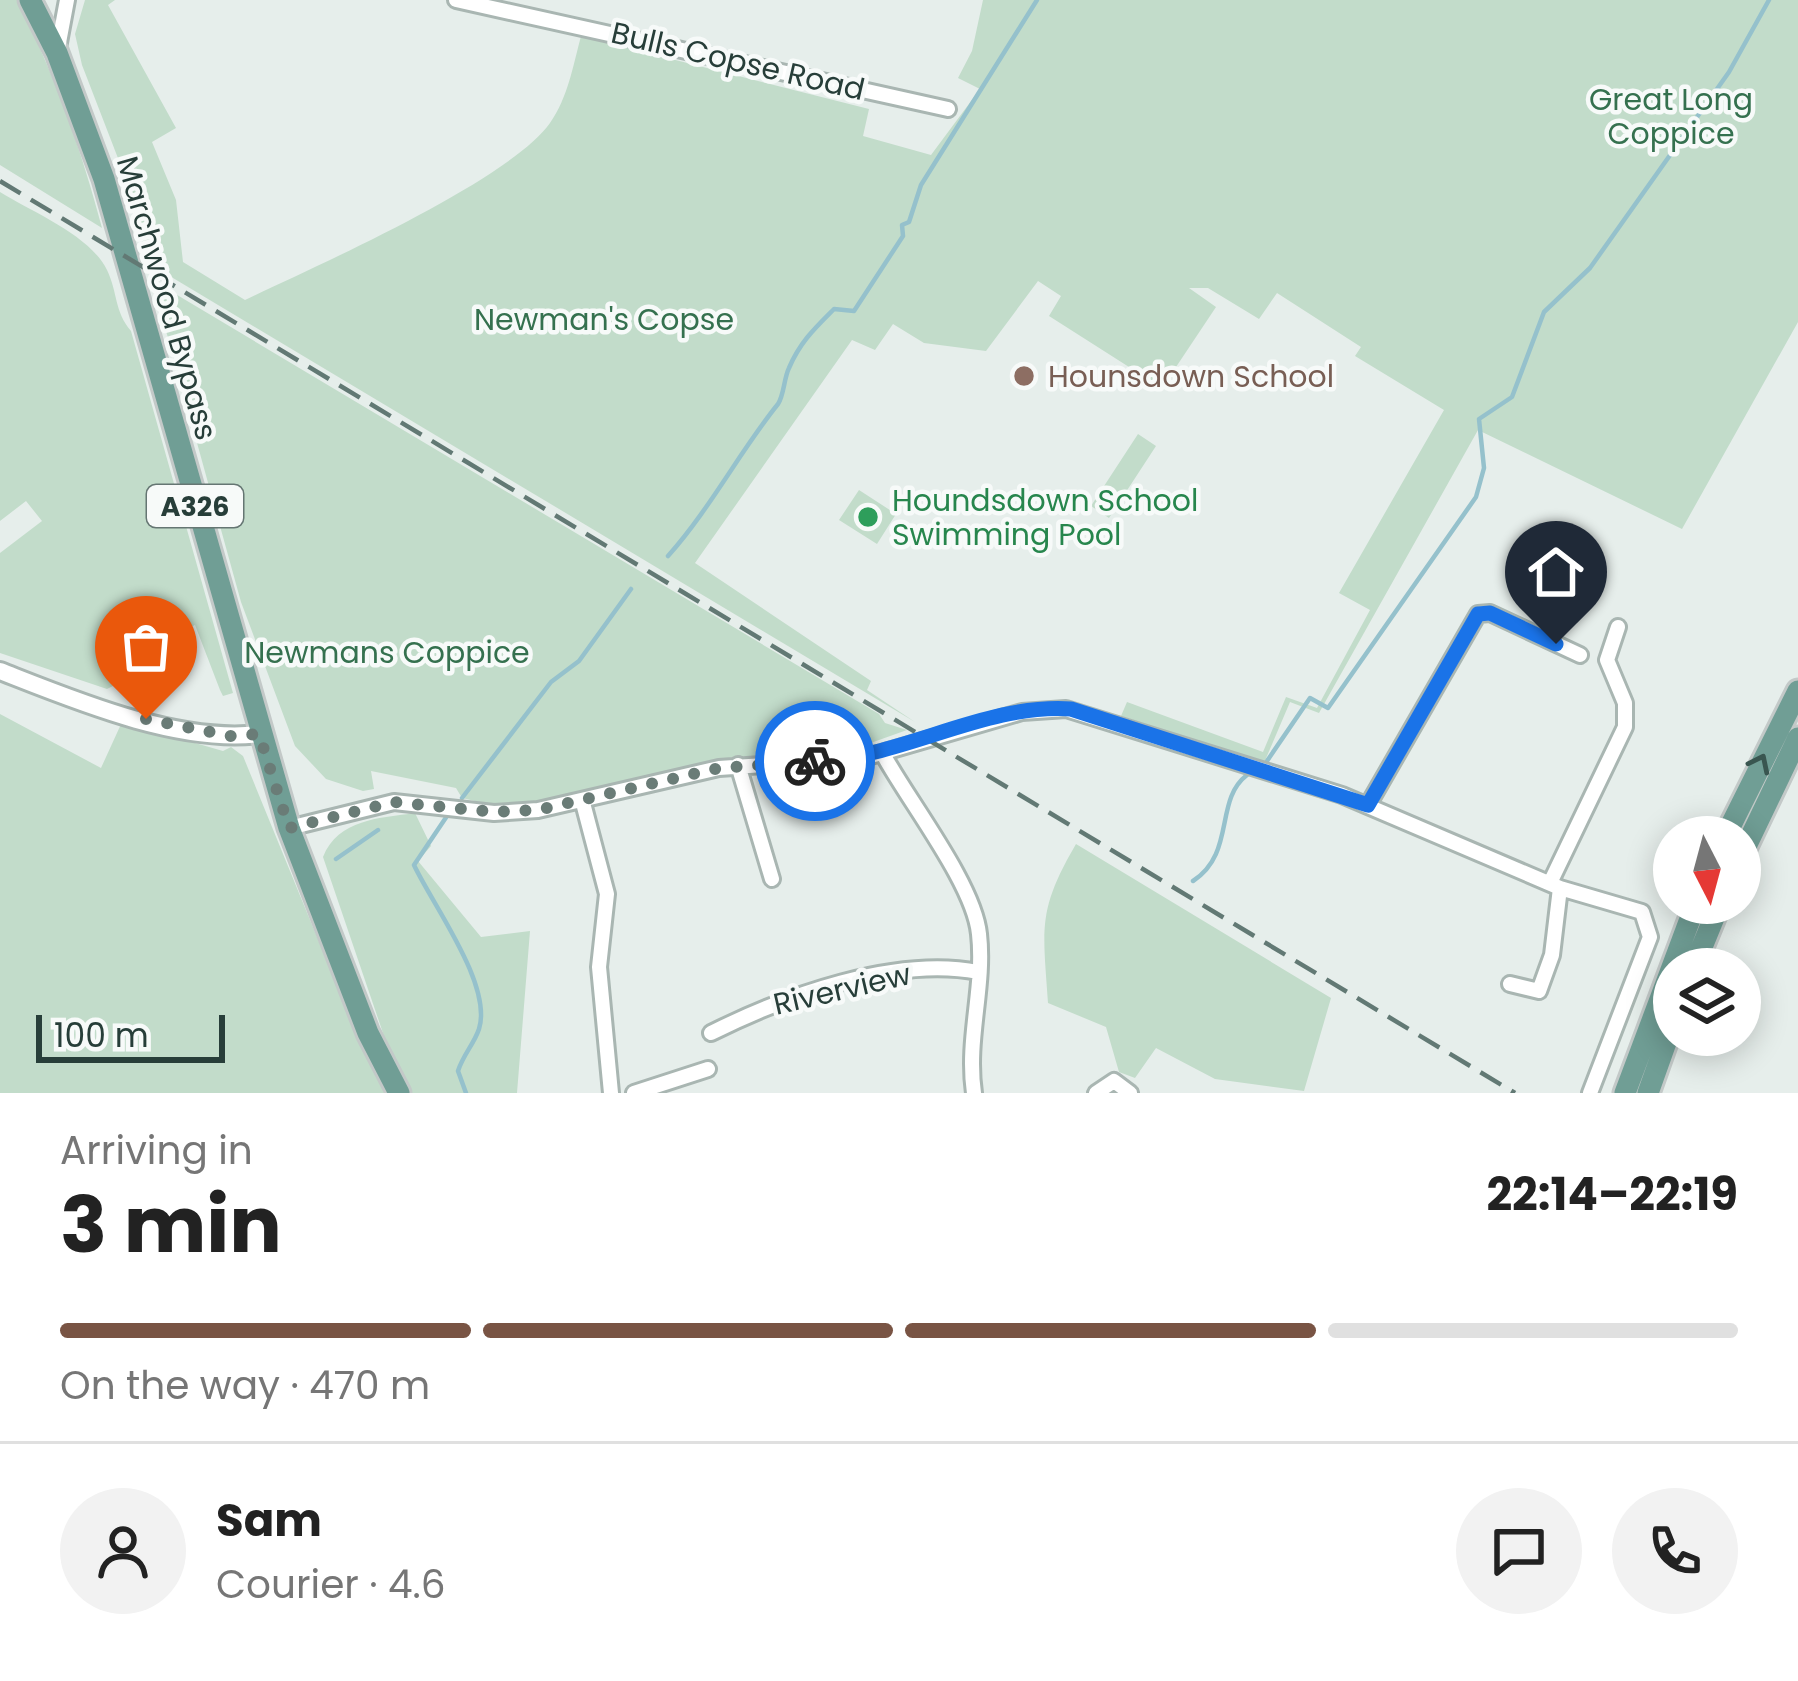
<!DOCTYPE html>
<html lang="en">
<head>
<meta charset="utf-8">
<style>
  :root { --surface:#fff; --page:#f2f2f2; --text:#222; --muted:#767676; --line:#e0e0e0; --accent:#795444 }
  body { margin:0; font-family:Poppins,sans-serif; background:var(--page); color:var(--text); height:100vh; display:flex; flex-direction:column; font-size:45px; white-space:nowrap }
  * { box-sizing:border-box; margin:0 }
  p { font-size:39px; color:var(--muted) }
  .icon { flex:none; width:66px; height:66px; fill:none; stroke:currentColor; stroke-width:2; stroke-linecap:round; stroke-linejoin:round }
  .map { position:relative; height:1093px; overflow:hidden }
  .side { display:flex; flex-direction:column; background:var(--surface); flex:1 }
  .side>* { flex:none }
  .needle { width:78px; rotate:174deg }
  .tools { position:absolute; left:1653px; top:816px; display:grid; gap:24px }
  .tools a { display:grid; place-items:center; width:108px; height:108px; border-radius:50%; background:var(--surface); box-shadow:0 6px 30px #0003; font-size:60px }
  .scale { position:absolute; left:36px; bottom:30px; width:189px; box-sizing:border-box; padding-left:12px; border:6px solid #273e39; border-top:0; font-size:33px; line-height:42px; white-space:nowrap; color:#273e39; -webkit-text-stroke:9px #f7faf9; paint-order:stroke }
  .pin { position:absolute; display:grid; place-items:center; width:102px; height:102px; color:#fff; margin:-123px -51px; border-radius:50% 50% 50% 0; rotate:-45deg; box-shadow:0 0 12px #0007 }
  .pin .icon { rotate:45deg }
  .courier { position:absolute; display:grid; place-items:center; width:120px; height:120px; margin:-60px; border:9px solid #1a73e8; border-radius:50%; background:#fff; color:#222; box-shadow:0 3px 15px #0007 }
  .summary em { font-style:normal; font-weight:700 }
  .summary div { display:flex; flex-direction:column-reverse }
  .summary { display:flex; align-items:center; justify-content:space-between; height:204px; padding:0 60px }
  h1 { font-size:78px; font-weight:700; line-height:90px }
  .bar { display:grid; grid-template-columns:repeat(4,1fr); gap:18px 12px; align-content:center; height:144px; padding:0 60px }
  .bar i { height:15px; border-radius:9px; background:var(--line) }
  .bar .current { background:var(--accent) }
  .bar p { grid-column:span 4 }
  .line { display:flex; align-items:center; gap:30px; padding:0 60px; border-top:3px solid var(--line) }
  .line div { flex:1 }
  .round { display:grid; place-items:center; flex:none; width:126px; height:126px; border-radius:63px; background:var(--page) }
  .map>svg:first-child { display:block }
  .green { fill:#c2dcca }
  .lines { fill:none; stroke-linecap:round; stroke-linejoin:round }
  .stream { stroke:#95c1cc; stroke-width:4.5 }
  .minor-casing { stroke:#a9b6b2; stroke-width:20 }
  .tertiary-casing { stroke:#a9b6b2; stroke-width:22 }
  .primary-casing { stroke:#c3c9c8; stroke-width:27 }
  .minor { stroke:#fff; stroke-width:14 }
  .tertiary { stroke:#fff; stroke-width:16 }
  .primary { stroke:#709e95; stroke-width:21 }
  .rail { stroke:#627974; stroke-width:4.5; stroke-dasharray:24 12; stroke-linecap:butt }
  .oneway { stroke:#395650 }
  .done { stroke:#6a7c77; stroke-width:12; stroke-dasharray:0 21.6 }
  .route { stroke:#1a73e8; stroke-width:15 }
  .education-dot { fill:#8d6e63; stroke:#f7faf9; stroke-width:4.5 }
  .leisure-dot { fill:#2e9e5b; stroke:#f7faf9; stroke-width:4.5 }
  .labels { text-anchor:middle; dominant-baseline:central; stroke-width:9; stroke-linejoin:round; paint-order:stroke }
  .shield { fill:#f7faf9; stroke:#657673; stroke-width:3 }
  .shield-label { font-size:27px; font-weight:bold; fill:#273e39 }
  .street-label { font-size:30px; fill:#273e39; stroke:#f7faf9 }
  .park-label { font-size:30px; fill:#35714f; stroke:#f7faf9 }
  .education-label { font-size:30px; fill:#785e54; stroke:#f7faf9; text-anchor:start }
  .leisure-label { font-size:30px; fill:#27864d; stroke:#f7faf9; text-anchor:start }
</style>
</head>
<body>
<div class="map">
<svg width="1798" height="1093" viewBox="0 0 1798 1093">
  <rect width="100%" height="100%" fill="#e6eeeb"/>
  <path class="green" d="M0 0H17C54 73 81 148 102 228L0 165Z
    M85 0H115L108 5 176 128 152 142 176 200 183 262 245 300C314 267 509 181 550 123 568 97 573 66 581 36L869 109 863 136 931 155 980 89 958 78 972 51 983 0H1798V322L1682 529 1478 430 1319 713 1290 702 1264 763 1121 716 1127 702 1263 752 1286 697 1317 708 1370 610 1339 593 1444 410 1355 356 1361 347 1277 293 1259 319 1208 288H1189L1216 307 1162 388 1049 316 1061 296 1038 281 986 351 924 343 893 324 875 350 852 340 695 563 871 681 867 690 915 722 148 263 121 166 82 65 75 34Z
    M0 192C32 212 90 235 107 270 118 293 114 311 131 331L233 693 223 696 220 690 195 625 176 634 145 670 107 689 0 653V553L42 521 26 501 0 521Z
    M152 280 879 714 885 723 907 730 851 750 712 760 540 804H488L462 798 456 788 371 771 374 789 363 791 326 779 295 746 241 602Z
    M1138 434 1156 446 1109 518 1091 506Z
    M859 490 896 514 877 544 839 520Z
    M0 714 101 768 122 722 223 751 231 747 243 756 355 1030 387 1093H0Z
    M415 813 431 846 418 861 481 937 530 931 517 1093H407L399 1080 323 857C338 819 380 818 415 813Z
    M1076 844 1331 998 1304 1091 1215 1079 1156 1048 1135 1078 1119 1072 1106 1027 1048 1003C1043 928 1037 911 1076 844Z"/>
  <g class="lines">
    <path class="stream" d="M668 556C710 509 740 451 778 404 784 395 784 378 789 368 800 342 815 328 834 309L854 311 903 236 902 225 909 222 921 185 1037 0
      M1267 761 1310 698 1328 708 1476 497 1484 468 1479 419 1512 397 1544 312 1590 268 1729 72 1769 0
      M462 798 551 682 579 661 631 589
      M447 816 414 865C432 904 493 985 479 1029 474 1044 463 1055 458 1071L466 1093
      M336 859 378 830
      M1193 881C1236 853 1214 800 1247 775"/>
    <g class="minor-casing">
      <path id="minor" d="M456 0 948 109
        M58 48 67 0
        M883 754C909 802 974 884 979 934 985 987 966 1039 974 1093
        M738 765 772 879
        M583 803 607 894 599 967 611 1093
        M1368 805 1478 614 1490 613 1580 655
        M289 828 394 802 494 813 538 810 719 768 864 758 1022 712 1066 709 1342 795 1560 888 1642 912 1650 937 1590 1093
        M1550 883 1625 727V703L1607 660 1618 627
        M1510 984 1539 991 1552 955 1560 888
        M711 1033C785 996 895 956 978 972
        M634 1093 708 1069
        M1096 1093 1114 1081 1130 1093"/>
    </g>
    <g class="tertiary-casing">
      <path id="tertiary" d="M0 671C74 700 178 744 259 734"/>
    </g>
    <g class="primary-casing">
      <path id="primary" d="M30 0 57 53 104 179 289 828 368 1033 399 1093
        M1725 837 1798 691
        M1740 859 1798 738
        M1693 969 1720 903
        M1625 1093 1696 903
        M1648 1093 1674 1020"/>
    </g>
    <use href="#minor" class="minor"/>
    <use href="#tertiary" class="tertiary"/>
    <use href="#primary" class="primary"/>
    <path class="rail" d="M0 181 1515 1093"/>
  </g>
  <defs><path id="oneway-chevron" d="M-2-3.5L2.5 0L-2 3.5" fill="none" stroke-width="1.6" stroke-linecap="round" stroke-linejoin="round" transform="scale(3)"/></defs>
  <use class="oneway" href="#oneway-chevron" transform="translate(1760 763) rotate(-64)"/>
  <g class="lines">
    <path class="done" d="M146 719 230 736 259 734 289 828 394 802 494 812 538 810 719 768 815 761"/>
    <path class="route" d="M815 761C903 758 984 703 1071 709L1368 805 1478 614 1490 613 1556 644"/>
  </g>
  <circle class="education-dot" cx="1024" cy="376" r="12"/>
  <circle class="leisure-dot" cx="868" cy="517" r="12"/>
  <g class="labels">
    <rect class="shield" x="147" y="485" width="96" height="42" rx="9"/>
    <g class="shield-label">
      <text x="195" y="506">A326</text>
    </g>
    <g class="street-label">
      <text transform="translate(738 61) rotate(13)">Bulls Copse Road</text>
      <text transform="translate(167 298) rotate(74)">Marchwood Bypass</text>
      <text transform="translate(842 989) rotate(-13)">Riverview</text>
    </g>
    <g class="park-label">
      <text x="1671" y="99">Great Long<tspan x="1671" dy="34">Coppice</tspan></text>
      <text x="604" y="319">Newman's Copse</text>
      <text x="387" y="652">Newmans Coppice</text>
    </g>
    <g class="education-label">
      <text x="1048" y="376">Hounsdown School</text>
    </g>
    <g class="leisure-label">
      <text x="892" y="500">Houndsdown School<tspan x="892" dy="34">Swimming Pool</tspan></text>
    </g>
  </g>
</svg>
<div class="tools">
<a><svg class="needle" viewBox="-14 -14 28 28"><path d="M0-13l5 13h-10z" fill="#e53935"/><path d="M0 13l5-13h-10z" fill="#767676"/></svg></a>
<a><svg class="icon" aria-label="layers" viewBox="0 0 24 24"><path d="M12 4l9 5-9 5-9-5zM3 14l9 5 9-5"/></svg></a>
</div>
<div class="scale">100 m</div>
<div class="pin" style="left:146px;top:719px;background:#ea580c"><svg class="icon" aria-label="bag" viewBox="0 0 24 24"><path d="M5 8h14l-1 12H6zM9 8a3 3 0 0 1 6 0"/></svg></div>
<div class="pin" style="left:1556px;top:644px;background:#1f2937"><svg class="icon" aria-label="home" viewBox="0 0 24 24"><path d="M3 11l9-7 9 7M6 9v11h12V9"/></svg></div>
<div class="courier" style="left:815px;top:761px"><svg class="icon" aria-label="bike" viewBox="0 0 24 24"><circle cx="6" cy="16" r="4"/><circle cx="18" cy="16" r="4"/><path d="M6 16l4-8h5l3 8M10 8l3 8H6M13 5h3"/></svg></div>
</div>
<section class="side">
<div class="summary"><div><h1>3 min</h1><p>Arriving in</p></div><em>22:14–22:19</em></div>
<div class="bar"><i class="current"></i><i class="current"></i><i class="current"></i><i></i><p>On the way · 470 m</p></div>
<div class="line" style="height:216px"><a class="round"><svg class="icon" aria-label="person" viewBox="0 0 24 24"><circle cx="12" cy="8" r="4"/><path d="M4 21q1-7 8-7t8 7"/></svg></a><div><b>Sam</b><p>Courier · 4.6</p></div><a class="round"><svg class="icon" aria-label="chat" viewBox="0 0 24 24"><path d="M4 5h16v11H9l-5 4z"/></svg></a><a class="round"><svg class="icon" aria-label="phone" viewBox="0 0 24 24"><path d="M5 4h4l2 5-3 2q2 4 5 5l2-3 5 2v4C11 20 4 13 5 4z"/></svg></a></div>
</section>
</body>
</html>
